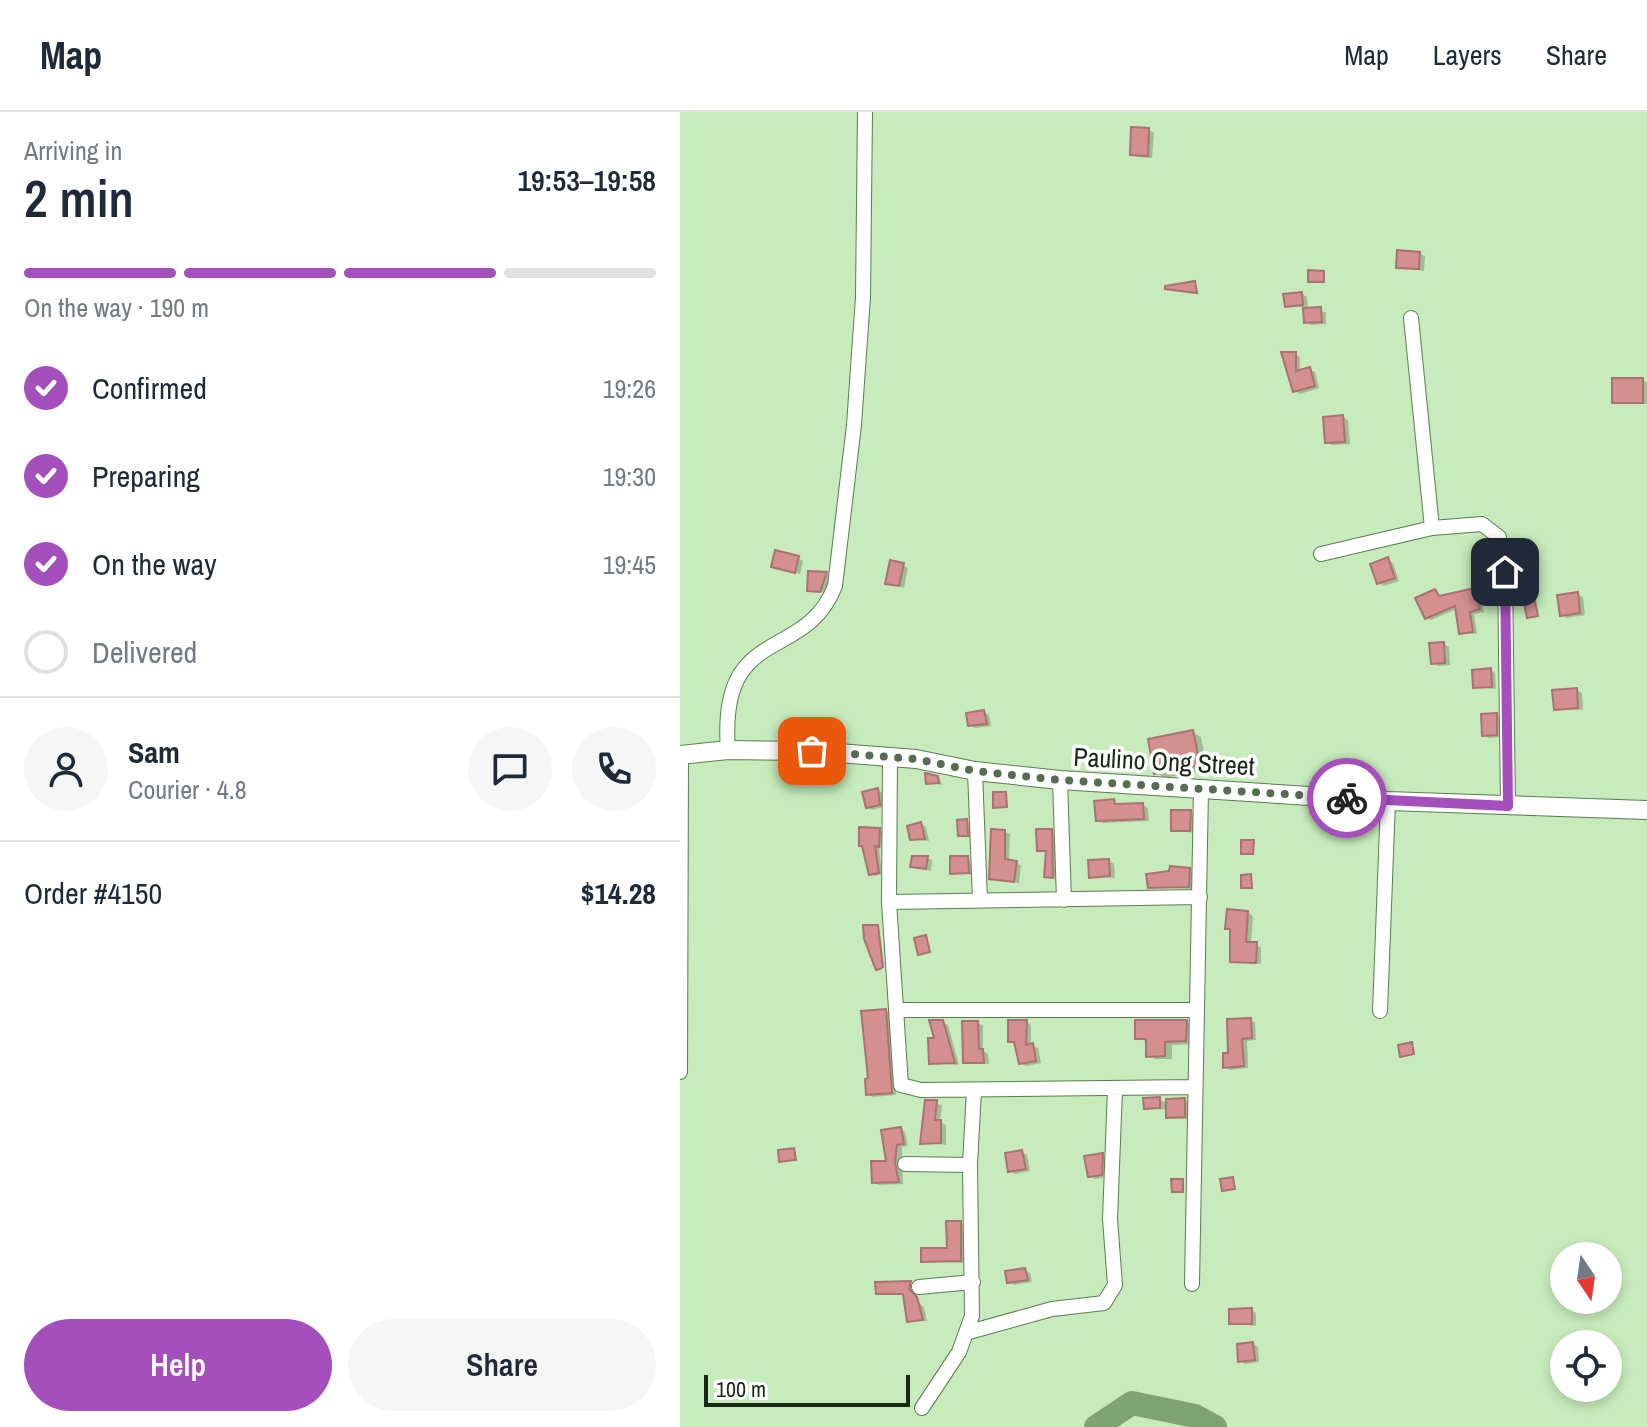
<!DOCTYPE html>
<html lang="en">
<head>
<meta charset="utf-8">
<style>
  :root { --surface:#fff; --page:#f6f6f7; --text:#1f2937; --muted:#747a83; --line:#e0e1e3; --accent:#a54fbc }
  body { margin:0; font-family:"Archivo Narrow",sans-serif; background:var(--page); color:var(--text); height:100vh; display:flex; flex-direction:column; font-size:30px; white-space:nowrap }
  * { box-sizing:border-box; margin:0 }
  p { font-size:26px; color:var(--muted) }
  .icon { flex:none; width:44px; height:44px; fill:none; stroke:currentColor; stroke-width:2; stroke-linecap:round; stroke-linejoin:round }
  .map { position:relative; flex:1; overflow:hidden }
  .sheet { display:flex; flex-direction:column; background:var(--surface); width:680px }
  .sheet>* { flex:none }
  .needle { width:52px; rotate:167deg }
  .buttons { position:absolute; left:870px; top:1130px; display:grid; gap:16px }
  .buttons a { display:grid; place-items:center; width:72px; height:72px; border-radius:50%; background:var(--surface); box-shadow:0 4px 12px #0003; font-size:40px }
  .scale { position:absolute; left:24px; bottom:20px; width:206px; box-sizing:border-box; padding-left:8px; border:4px solid #1a2816; border-top:0; font-size:22px; line-height:28px; white-space:nowrap; color:#1a2816; -webkit-text-stroke:6px #fff; paint-order:stroke }
  .pin { position:absolute; display:grid; place-items:center; width:68px; height:68px; color:#fff; margin:-34px; border-radius:16px; box-shadow:0 4px 12px #0006 }
  .courier { position:absolute; display:grid; place-items:center; width:80px; height:80px; margin:-40px; border:6px solid #a54fbc; border-radius:50%; background:#fff; color:#222; box-shadow:0 2px 10px #0007 }
  .summary em { font-style:normal; font-weight:600 }
  .summary div { display:flex; flex-direction:column-reverse }
  .summary { display:flex; align-items:center; justify-content:space-between; height:136px; padding:0 24px }
  h1 { font-size:52px; font-weight:600; line-height:60px }
  .bar { display:grid; grid-template-columns:repeat(4,1fr); gap:12px 8px; align-content:center; height:96px; padding:0 24px }
  .bar i { height:10px; border-radius:6px; background:var(--line) }
  .bar .on { background:var(--accent) }
  .bar p { grid-column:span 4 }
  .line { display:flex; align-items:center; gap:20px; padding:0 24px; border-top:2px solid var(--line) }
  .line div { flex:1 }
  .round { display:grid; place-items:center; flex:none; width:84px; height:84px; border-radius:42px; background:var(--page) }
  ol { padding:0 24px; list-style:none }
  li { display:flex; align-items:center; gap:24px; height:88px }
  li p { margin-inline-start:auto }
  li .icon { padding:8px; border-radius:50%; background:var(--accent); color:#fff; stroke-width:4 }
  li:last-child { color:var(--muted) }
  li i { width:44px; height:44px; border:4px solid var(--line); border-radius:50% }
  .action { display:flex; gap:16px; margin-top:auto; padding:16px 24px }
  .action a { flex:1; height:92px; border-radius:48px; background:var(--accent); color:#fff; font-size:32px; font-weight:600; line-height:92px; text-align:center }
  .action a+a { background:var(--page); color:var(--text) }
  header { display:flex; align-items:center; gap:48px; box-sizing:border-box; height:112px; padding:0 40px; background:var(--surface); border-bottom:2px solid var(--line) }
  header strong { font-size:38px }
  nav { display:flex; gap:44px; margin-inline-start:auto; font-size:28px }
  main { display:flex; flex:1; min-height:0 }
  .map>svg:first-child { display:block }
  .shadow { fill:#0003 }
  .lines { fill:none; stroke-linecap:round; stroke-linejoin:round }
  .river { stroke:#7da472; stroke-width:24 }
  .building { fill:#d49090; stroke:#ab7171; stroke-width:2 }
  .minor-casing { stroke:#5b7c52; stroke-width:16 }
  .tertiary-casing { stroke:#5b7c52; stroke-width:20 }
  .minor { stroke:#fff; stroke-width:14 }
  .tertiary { stroke:#fff; stroke-width:18 }
  .done { stroke:#576c50; stroke-width:8; stroke-dasharray:0 14.4 }
  .route { stroke:#a54fbc; stroke-width:10 }
  .labels { text-anchor:middle; dominant-baseline:central; stroke-width:7; stroke-linejoin:round; paint-order:stroke }
  .street-label { font-size:26px; fill:#1a2816; stroke:#fff }
</style>
</head>
<body>
<header>
<strong>Map</strong>
<nav><a>Map</a><a>Layers</a><a>Share</a></nav>
</header>
<main>
<section class="sheet">
<div class="summary"><div><h1>2 min</h1><p>Arriving in</p></div><em>19:53–19:58</em></div>
<div class="bar"><i class="on"></i><i class="on"></i><i class="on"></i><i></i><p>On the way · 190 m</p></div>
<ol>
<li><svg class="icon" aria-label="check" viewBox="0 0 24 24"><path d="M5 12l5 5 9-10"/></svg>Confirmed<p>19:26</p></li>
<li><svg class="icon" aria-label="check" viewBox="0 0 24 24"><path d="M5 12l5 5 9-10"/></svg>Preparing<p>19:30</p></li>
<li><svg class="icon" aria-label="check" viewBox="0 0 24 24"><path d="M5 12l5 5 9-10"/></svg>On the way<p>19:45</p></li>
<li><i></i>Delivered</li>
</ol>
<div class="line" style="height:144px"><a class="round"><svg class="icon" aria-label="person" viewBox="0 0 24 24"><circle cx="12" cy="8" r="4"/><path d="M4 21q1-7 8-7t8 7"/></svg></a><div><b>Sam</b><p>Courier · 4.8</p></div><a class="round"><svg class="icon" aria-label="chat" viewBox="0 0 24 24"><path d="M4 5h16v11H9l-5 4z"/></svg></a><a class="round"><svg class="icon" aria-label="phone" viewBox="0 0 24 24"><path d="M5 4h4l2 5-3 2q2 4 5 5l2-3 5 2v4C11 20 4 13 5 4z"/></svg></a></div>
<div class="line" style="height:104px"><div>Order #4150</div><b>$14.28</b></div>
<div class="action"><a>Help</a><a>Share</a></div>
</section>
<div class="map">
<svg width="967" height="1315" viewBox="0 0 967 1315">
  <rect width="100%" height="100%" fill="#c7ebbc"/>
  <path class="shadow" d="M469 18 474 21 472 46 457 45 452 42Z
    M740 142 745 144 744 159 718 155Z
    M622 182 627 185 628 198 646 200V212L631 213 626 210 625 195 606 194Z
    M615 242 620 245V260L630 258 635 260 639 276 620 282 615 279Z
    M963 268 967 271V292L934 290Z
    M663 305 668 308 670 332 652 333 647 330Z
    M118 446 123 449 120 462 93 454Z
    M708 448 713 451 719 469 704 474 698 471Z
    M223 453 228 456 224 476 207 471Z
    M146 462 151 464 145 481 129 478Z
    M795 478 800 481 804 500 794 502 797 522 780 521 777 497 751 508 746 505 755 479 762 486Z
    M897 482 903 485 905 503 887 506 882 503Z
    M764 532 769 535 770 553 758 554 753 551Z
    M810 558 815 561 816 577 795 575Z
    M897 578 902 581 903 598 876 597Z
    M304 600 309 603 311 614 295 616 290 613Z
    M816 603 821 606 822 625 809 626 804 623Z
    M512 620 521 625 527 657 485 666 476 661Z
    M258 666 263 673 248 671Z
    M198 678 203 681 204 695 192 698 187 695Z
    M416 691 463 693 468 696 469 709 423 711 418 708Z
    M510 700 515 703V721L493 718Z
    M286 709 291 712 292 726 280 723Z
    M241 712 246 715 249 729 232 727Z
    M199 718 203 720V736L199 735 202 762 195 764 191 762 184 735Z
    M371 719 376 722 378 767 367 764 368 741 359 738Z
    M325 720 330 722 329 750 341 753 339 771 311 766Z
    M247 746 252 748 251 759 232 754Z
    M285 746 290 749 293 763 272 760Z
    M429 749 434 752 435 766 411 764Z
    M509 758 514 761V777L470 775Z
    M568 801 573 804 571 832 581 835V852L552 849V818L547 816Z
    M197 815 204 855 199 858 197 857Z
    M206 899 211 902 216 983 193 985 188 982Z
    M570 908 575 911 576 928 567 929 568 956 550 958 545 955 550 943Z
    M262 910 268 913 279 953 251 951Z
    M346 910 351 913V933L358 936 361 951 346 954 340 951 335 931 330 929Z
    M506 910 513 914V932L492 933V947H475L468 943V930L457 926Z
    M298 911 303 914V939L308 942 309 952 285 949Z
    M479 987 488 992 505 988 510 991V1007H493L488 1004V998L466 996Z
    M247 990 262 993 260 1010 266 1013V1033L242 1030Z
    M220 1017 225 1020 228 1034 222 1035 223 1072 199 1073 194 1070 208 1051Z
    M342 1040 347 1043 350 1059 335 1062 330 1059Z
    M422 1043 427 1046 426 1065 415 1067 409 1064Z
    M280 1111 285 1114 286 1151 243 1149 269 1138Z
    M345 1158 350 1161 352 1170 334 1173 329 1170Z
    M231 1171 235 1173 234 1184 244 1196 247 1209H229L225 1183 198 1181 197 1172Z
    M571 1198 576 1201V1214L551 1211Z
    M573 1232 578 1235 579 1250 565 1252 560 1249Z"/>
  <g class="lines">
    <path class="river" d="M416 1315 452 1291 515 1304 535 1315"/>
  </g>
  <path class="building" d="M451 15 469 16 468 44 450 43Z
    M717 138 740 140 739 157 716 156Z
    M628 158 644 159V170H628Z
    M515 169 517 181 485 177V174Z
    M622 180 623 193 605 195 603 182Z
    M641 195 642 210 624 211 623 196Z
    M601 240H616V259L630 255 635 274 613 280Z
    M932 266H963V291H932Z
    M663 303 665 330 645 331 643 305Z
    M95 438 119 444 115 461 91 455Z
    M708 445 715 466 697 472 690 452Z
    M210 448 224 451 219 474 205 472Z
    M128 459 147 460 140 480 127 479Z
    M795 476 800 497 790 500 793 520 779 522 775 494 745 507 735 486 755 477 759 484Z
    M898 480 900 501 880 504 877 483Z
    M854 485 858 504 847 506 843 487Z
    M764 530 765 551 751 552 749 531Z
    M811 556 812 575 793 576 792 558Z
    M897 576 898 596 874 598 872 578Z
    M304 598 307 612 288 614 286 601Z
    M817 601V623L802 624 801 602Z
    M513 618 520 653 474 662 468 627Z
    M245 661 258 664 259 671 246 672Z
    M198 676 200 693 186 696 182 680Z
    M313 680H326L327 695 313 696Z
    M434 687 435 692 463 691 464 707 416 709 414 689Z
    M491 698H511L510 719H491Z
    M287 707 288 724H278L277 708Z
    M241 710 245 727 230 728 227 714Z
    M179 715 200 716 199 735 195 734 199 761 189 763 182 734H179Z
    M311 717 325 718V747L337 749 334 770 309 767Z
    M356 717H372L373 766 364 765 366 739H357Z
    M561 728H574L573 742H561Z
    M232 744H248L246 757 230 755Z
    M270 744H288L289 761 270 762Z
    M429 747 430 764 409 766 408 748Z
    M490 754 510 756 509 775 468 776 466 762 489 759Z
    M571 762 572 776H561V763Z
    M547 797 568 799 566 830H577L576 851 550 850V817H545Z
    M183 813H198L203 855 200 857 196 858 184 827Z
    M246 823 250 840 238 843 234 826Z
    M206 897 212 981 186 983 185 967 188 966 181 899Z
    M571 906 572 926 562 927 564 954 543 956V941H548L547 907Z
    M249 908H263L275 951 249 952 248 926H254Z
    M328 908H347L346 933 353 931 356 949 339 952 334 930H328Z
    M455 908H507L506 929 485 930V944L466 945V927H455Z
    M282 909H298L299 937H303L304 951H283Z
    M732 930 734 942 720 945 718 933Z
    M480 985V996L464 997 463 986Z
    M505 986V1005L486 1006V987Z
    M245 988H257L255 1008H261V1031L240 1032Z
    M221 1015 224 1032 217 1033 215 1051 219 1070 192 1071 191 1049H206L201 1018Z
    M114 1036 116 1048 99 1050 98 1038Z
    M342 1038 346 1057 328 1060 325 1041Z
    M423 1041 422 1063 408 1065 404 1044Z
    M553 1065 555 1077 542 1079 540 1067Z
    M491 1067H503V1080H492Z
    M266 1109H281V1149L241 1150V1136H267Z
    M345 1156 348 1168 327 1171 325 1159Z
    M231 1169 229 1177 237 1185 243 1208 227 1210 223 1182H196L195 1170Z
    M572 1196V1212H549V1197Z
    M573 1230 575 1248 558 1250 557 1232Z"/>
  <g class="lines">
    <g class="minor-casing">
      <path id="minor" d="M731 206 752 416
        M641 442 752 416 802 412 819 425 825 460 828 694
        M48 638C38 510 125 552 155 474L174 313 183 185 185 0
        M210 646 209 790 221 973 241 978 515 975
        M295 659 300 788
        M380 668 384 788
        M209 790 520 785
        M216 898H517
        M700 899 708 689
        M0 960 1 643
        M225 1052 290 1053
        M512 1172 521 677
        M239 1175 293 1170
        M289 1220 372 1197 424 1191 435 1173 430 1107 435 977
        M242 1296 279 1240 292 1204 290 1053 294 978"/>
    </g>
    <g class="tertiary-casing">
      <path id="tertiary" d="M0 643 48 638 132 639 236 647 295 659 380 668 708 689 967 698"/>
    </g>
    <use href="#minor" class="minor"/>
    <use href="#tertiary" class="tertiary"/>
  </g>
  <g class="lines">
    <path class="done" d="M132 639 236 647 295 659 380 668 667 686"/>
    <path class="route" d="M667 686 828 694 825 460"/>
  </g>
  <g class="labels">
    <g class="street-label">
      <text transform="translate(484 649) rotate(3)">Paulino Ong Street</text>
    </g>
  </g>
</svg>
<div class="buttons">
<a><svg class="needle" viewBox="-14 -14 28 28"><path d="M0-13l5 13h-10z" fill="#e53935"/><path d="M0 13l5-13h-10z" fill="#747a83"/></svg></a>
<a><svg class="icon" aria-label="locate" viewBox="0 0 24 24"><circle cx="12" cy="12" r="6"/><path d="M12 2v4M12 18v4M2 12h4M18 12h4"/></svg></a>
</div>
<div class="scale">100 m</div>
<div class="pin" style="left:132px;top:639px;background:#ea580c"><svg class="icon" aria-label="bag" viewBox="0 0 24 24"><path d="M5 8h14l-1 12H6zM9 8a3 3 0 0 1 6 0"/></svg></div>
<div class="pin" style="left:825px;top:460px;background:#1f2937"><svg class="icon" aria-label="home" viewBox="0 0 24 24"><path d="M3 11l9-7 9 7M6 9v11h12V9"/></svg></div>
<div class="courier" style="left:667px;top:686px"><svg class="icon" aria-label="bike" viewBox="0 0 24 24"><circle cx="6" cy="16" r="4"/><circle cx="18" cy="16" r="4"/><path d="M6 16l4-8h5l3 8M10 8l3 8H6M13 5h3"/></svg></div>
</div>
</main>
</body>
</html>
